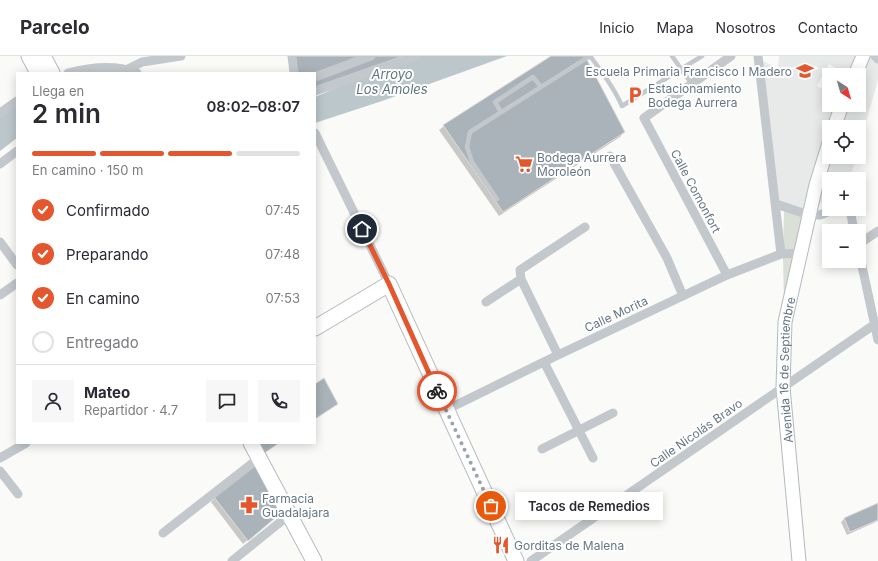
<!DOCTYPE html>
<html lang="es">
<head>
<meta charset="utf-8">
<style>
  :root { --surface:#fff; --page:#f7f7f7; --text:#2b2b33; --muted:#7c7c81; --line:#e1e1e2; --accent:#e4572e }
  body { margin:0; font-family:Inter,sans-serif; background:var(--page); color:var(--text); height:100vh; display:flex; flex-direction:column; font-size:15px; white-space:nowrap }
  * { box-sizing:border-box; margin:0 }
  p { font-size:13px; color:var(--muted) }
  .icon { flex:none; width:22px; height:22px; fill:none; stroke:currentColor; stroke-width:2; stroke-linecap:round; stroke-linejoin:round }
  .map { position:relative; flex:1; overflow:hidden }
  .details { position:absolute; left:16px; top:16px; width:300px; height:372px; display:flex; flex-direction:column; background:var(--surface); border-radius:0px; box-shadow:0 2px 10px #0003 }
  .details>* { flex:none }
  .needle { width:26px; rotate:143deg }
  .buttons { position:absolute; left:822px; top:12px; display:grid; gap:8px }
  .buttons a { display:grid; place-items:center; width:44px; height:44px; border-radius:0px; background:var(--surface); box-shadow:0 2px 10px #0003; font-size:20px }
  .pin { position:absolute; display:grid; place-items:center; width:34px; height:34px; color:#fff; margin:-17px; border:2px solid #fff; border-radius:50%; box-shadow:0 1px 4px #0007 }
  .courier { position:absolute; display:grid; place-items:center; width:40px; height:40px; margin:-20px; border:3px solid #e4572e; border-radius:50%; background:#fff; color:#222; box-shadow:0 1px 5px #0007 }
  .bubble { position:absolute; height:28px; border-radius:0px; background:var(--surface); box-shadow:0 2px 10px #0003; font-size:13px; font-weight:600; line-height:28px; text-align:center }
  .summary em { font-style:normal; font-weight:600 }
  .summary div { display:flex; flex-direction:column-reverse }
  .summary { display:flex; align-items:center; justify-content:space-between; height:68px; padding:0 16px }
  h1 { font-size:26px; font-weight:600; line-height:30px }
  .bar { display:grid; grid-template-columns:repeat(4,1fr); gap:6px 4px; align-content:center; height:48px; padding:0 16px }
  .bar i { height:5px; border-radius:3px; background:var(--line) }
  .bar .selected { background:var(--accent) }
  .bar p { grid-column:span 4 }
  .line { display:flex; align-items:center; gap:10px; padding:0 16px; border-top:1px solid var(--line) }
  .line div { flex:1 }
  .round { display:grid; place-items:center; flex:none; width:42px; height:42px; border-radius:0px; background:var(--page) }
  ol { padding:0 16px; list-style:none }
  li { display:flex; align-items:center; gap:12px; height:44px }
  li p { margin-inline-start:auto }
  li .icon { padding:4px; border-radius:50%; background:var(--accent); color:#fff; stroke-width:4 }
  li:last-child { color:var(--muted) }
  li i { width:22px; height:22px; border:2px solid var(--line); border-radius:50% }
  header { display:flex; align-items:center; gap:24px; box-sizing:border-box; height:56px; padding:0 20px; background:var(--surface); border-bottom:1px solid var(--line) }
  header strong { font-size:19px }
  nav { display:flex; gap:22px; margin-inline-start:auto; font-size:14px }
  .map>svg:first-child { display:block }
  .built { fill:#e8e9e9; fill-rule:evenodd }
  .green { fill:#dadfd7 }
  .water { fill:#bbc7cb }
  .shadow { fill:#0003 }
  .building { fill:#aab3b9; stroke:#dcdcda }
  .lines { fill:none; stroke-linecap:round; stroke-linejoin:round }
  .secondary-casing { stroke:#b3babf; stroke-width:15 }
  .primary-casing { stroke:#b5babe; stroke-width:17 }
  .lane { stroke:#c3c8cc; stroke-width:4.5 }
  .street { stroke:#c3c8cc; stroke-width:9 }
  .secondary { stroke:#fff; stroke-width:13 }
  .primary { stroke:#fff; stroke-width:15 }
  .done { stroke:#99a4ac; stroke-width:4; stroke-dasharray:0 7.2 }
  .route { stroke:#e4572e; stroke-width:5 }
  .labels { text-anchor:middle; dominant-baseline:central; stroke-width:4; stroke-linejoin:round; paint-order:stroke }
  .poi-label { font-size:12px; fill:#657683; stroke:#fff; text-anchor:start }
  .street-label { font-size:12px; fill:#657683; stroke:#fff }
  .water-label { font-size:13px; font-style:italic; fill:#60757c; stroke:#fff }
</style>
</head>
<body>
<header>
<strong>Parcelo</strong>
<nav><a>Inicio</a><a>Mapa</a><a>Nosotros</a><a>Contacto</a></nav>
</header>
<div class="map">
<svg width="878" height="505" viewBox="0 0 878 505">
  <rect width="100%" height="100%" fill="#fafaf8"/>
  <path class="built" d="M779 0H878V24L859 91V71H829V101H856L850 123H829V138L809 159 776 147 763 5 795 20 778 11ZM829 8 846 19H859V49H829V37L817 30Z"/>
  <path class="green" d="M784 155 805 160 784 243 783 202Z"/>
  <path class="water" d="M419 0H507L382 45 315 67V41L379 14Z
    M17 46V82L0 95V58Z"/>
  <path class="shadow" d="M553 0H584L624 76 620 81 499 160 439 74 444 70Z
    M215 442 280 457 243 488 211 446Z
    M878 448V465L847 479 841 466 844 463Z"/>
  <path class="building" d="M295 0H403L315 31V17H296Z
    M551 0H585L625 76 503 156 443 69Z
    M324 322 338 348 315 363V328Z
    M257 387H279L263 398Z
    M254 408 281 457 248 485 214 441Z
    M878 447V464L850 476 844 462Z"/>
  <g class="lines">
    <g class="secondary-casing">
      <g id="secondary">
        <path d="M855 19 863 0"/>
        <path d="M834 71 842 49"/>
        <path id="s1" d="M799 505 783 331 785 266 816 129 829 87"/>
      </g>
    </g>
    <g class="primary-casing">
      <path id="primary" d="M29 0 38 17
        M43 0 52 17
        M315 272 389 228 516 505
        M251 387 314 505"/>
    </g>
    <path class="lane" d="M590 0C602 16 614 32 622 50L702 0
      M672 0 691 27
      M501 56 495 46 533 21 541 31
      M497 143 472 106 467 91 470 76 590 0"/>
    <path class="street" d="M292 0 294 17
      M758 0 781 198
      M875 0 878 3
      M128 13 142 6 181 0
      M68 17C91 11 115 8 137 17
      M315 21 371 0
      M315 35 416 0
      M0 57 17 45
      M315 77 389 228
      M610 100 667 202 683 240
      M0 108 17 95
      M776 148 809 159H820L835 153
      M850 153 854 175
      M0 186 17 209
      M859 188 878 175
      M859 196 878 284
      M727 219 644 62 731 0
      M0 239 17 227
      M486 246 521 223
      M558 299 521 223 520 214 585 171
      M544 306 593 402
      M446 354 558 299 727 219 781 198 801 197
      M542 393 613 357
      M0 402 26 387
      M0 415 18 438
      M163 477 259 402
      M232 505 289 459
      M531 505 878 266"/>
    <use href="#secondary" class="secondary"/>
    <use href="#primary" class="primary"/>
  </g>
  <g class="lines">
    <path class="done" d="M437 335 491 450"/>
    <path class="route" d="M362 173 389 228 437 335"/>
  </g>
  <defs>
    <g id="school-bare" transform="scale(1.38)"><path d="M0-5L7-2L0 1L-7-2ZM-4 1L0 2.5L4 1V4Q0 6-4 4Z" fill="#e4572e" stroke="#fff" stroke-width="2.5" paint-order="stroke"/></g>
    <g id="parking-bare" transform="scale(1.38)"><path d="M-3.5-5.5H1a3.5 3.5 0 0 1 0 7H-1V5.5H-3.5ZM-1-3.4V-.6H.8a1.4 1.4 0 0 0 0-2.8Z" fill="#e4572e" stroke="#fff" stroke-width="2.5" paint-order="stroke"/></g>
    <g id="supermarket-bare" transform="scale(1.38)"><path d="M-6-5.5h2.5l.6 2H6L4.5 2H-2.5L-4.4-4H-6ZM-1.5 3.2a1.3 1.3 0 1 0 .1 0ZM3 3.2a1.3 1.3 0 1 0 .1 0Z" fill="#e4572e" stroke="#fff" stroke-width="2.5" paint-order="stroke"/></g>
    <g id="pharmacy-bare" transform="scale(1.38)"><path d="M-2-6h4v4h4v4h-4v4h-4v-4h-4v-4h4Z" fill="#e4572e" stroke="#fff" stroke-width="2.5" paint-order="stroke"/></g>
    <g id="restaurant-bare" transform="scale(1.38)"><path d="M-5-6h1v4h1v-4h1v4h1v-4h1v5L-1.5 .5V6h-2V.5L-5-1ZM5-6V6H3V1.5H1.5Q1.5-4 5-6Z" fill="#e4572e" stroke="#fff" stroke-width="2.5" paint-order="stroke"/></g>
  </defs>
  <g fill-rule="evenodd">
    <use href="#school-bare" x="805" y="15"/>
    <use href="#parking-bare" x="635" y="39"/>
    <use href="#supermarket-bare" x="524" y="108"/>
    <use href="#pharmacy-bare" x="249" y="449"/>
    <use href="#restaurant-bare" x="501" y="489"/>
  </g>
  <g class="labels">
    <g class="poi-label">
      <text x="792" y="15" text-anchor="end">Escuela Primaria Francisco I Madero</text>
      <text x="648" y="32">Estacionamiento<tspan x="648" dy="14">Bodega Aurrera</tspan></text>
      <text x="537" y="101">Bodega Aurrera<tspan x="537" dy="14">Moroleón</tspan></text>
      <text x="262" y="442">Farmacia<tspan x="262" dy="14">Guadalajara</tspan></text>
      <text x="514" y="489">Gorditas de Malena</text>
    </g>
    <g class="street-label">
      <text transform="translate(696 135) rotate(62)">Calle Comonfort</text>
      <text transform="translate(616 258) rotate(-25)">Calle Morita</text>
      <text stroke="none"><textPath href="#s1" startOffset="192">Avenida 16 de Septiembre</textPath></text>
      <text transform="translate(696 377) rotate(-35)">Calle Nicolás Bravo</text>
    </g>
    <g class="water-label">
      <text x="392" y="18">Arroyo<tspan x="392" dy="15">Los Amoles</tspan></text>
    </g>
  </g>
</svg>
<div class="buttons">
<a><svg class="needle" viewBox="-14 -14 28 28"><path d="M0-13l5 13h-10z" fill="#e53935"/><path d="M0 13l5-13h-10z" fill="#7c7c81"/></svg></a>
<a><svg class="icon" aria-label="locate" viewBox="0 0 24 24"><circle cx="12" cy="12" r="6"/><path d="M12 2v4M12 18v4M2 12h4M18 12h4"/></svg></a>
<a>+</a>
<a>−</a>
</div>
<div class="pin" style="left:491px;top:450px;background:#ea580c"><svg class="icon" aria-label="bag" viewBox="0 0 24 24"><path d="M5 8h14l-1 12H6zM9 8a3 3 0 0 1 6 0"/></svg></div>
<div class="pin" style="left:362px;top:173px;background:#1f2937"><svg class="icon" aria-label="home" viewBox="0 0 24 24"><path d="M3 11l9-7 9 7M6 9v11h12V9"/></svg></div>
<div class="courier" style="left:437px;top:335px"><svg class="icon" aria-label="bike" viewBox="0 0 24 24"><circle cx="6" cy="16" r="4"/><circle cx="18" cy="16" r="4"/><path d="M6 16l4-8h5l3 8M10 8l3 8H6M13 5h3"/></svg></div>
<div class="bubble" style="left:515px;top:436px;width:148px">Tacos de Remedios</div>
<section class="details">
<div class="summary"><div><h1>2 min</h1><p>Llega en</p></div><em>08:02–08:07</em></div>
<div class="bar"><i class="selected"></i><i class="selected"></i><i class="selected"></i><i></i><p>En camino · 150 m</p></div>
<ol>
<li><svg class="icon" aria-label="check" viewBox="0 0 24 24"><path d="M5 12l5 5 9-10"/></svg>Confirmado<p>07:45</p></li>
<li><svg class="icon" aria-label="check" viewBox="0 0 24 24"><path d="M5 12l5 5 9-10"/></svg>Preparando<p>07:48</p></li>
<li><svg class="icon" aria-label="check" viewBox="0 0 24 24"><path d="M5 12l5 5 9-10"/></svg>En camino<p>07:53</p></li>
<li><i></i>Entregado</li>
</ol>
<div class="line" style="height:72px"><a class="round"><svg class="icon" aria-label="person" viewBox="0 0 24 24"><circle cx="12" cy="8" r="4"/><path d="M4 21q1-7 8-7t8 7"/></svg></a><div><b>Mateo</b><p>Repartidor · 4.7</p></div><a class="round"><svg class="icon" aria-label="chat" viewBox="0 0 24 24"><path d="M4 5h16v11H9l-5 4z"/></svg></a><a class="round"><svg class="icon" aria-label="phone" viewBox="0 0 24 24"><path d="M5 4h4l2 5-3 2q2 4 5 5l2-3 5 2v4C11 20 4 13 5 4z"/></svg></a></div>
</section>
</div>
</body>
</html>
